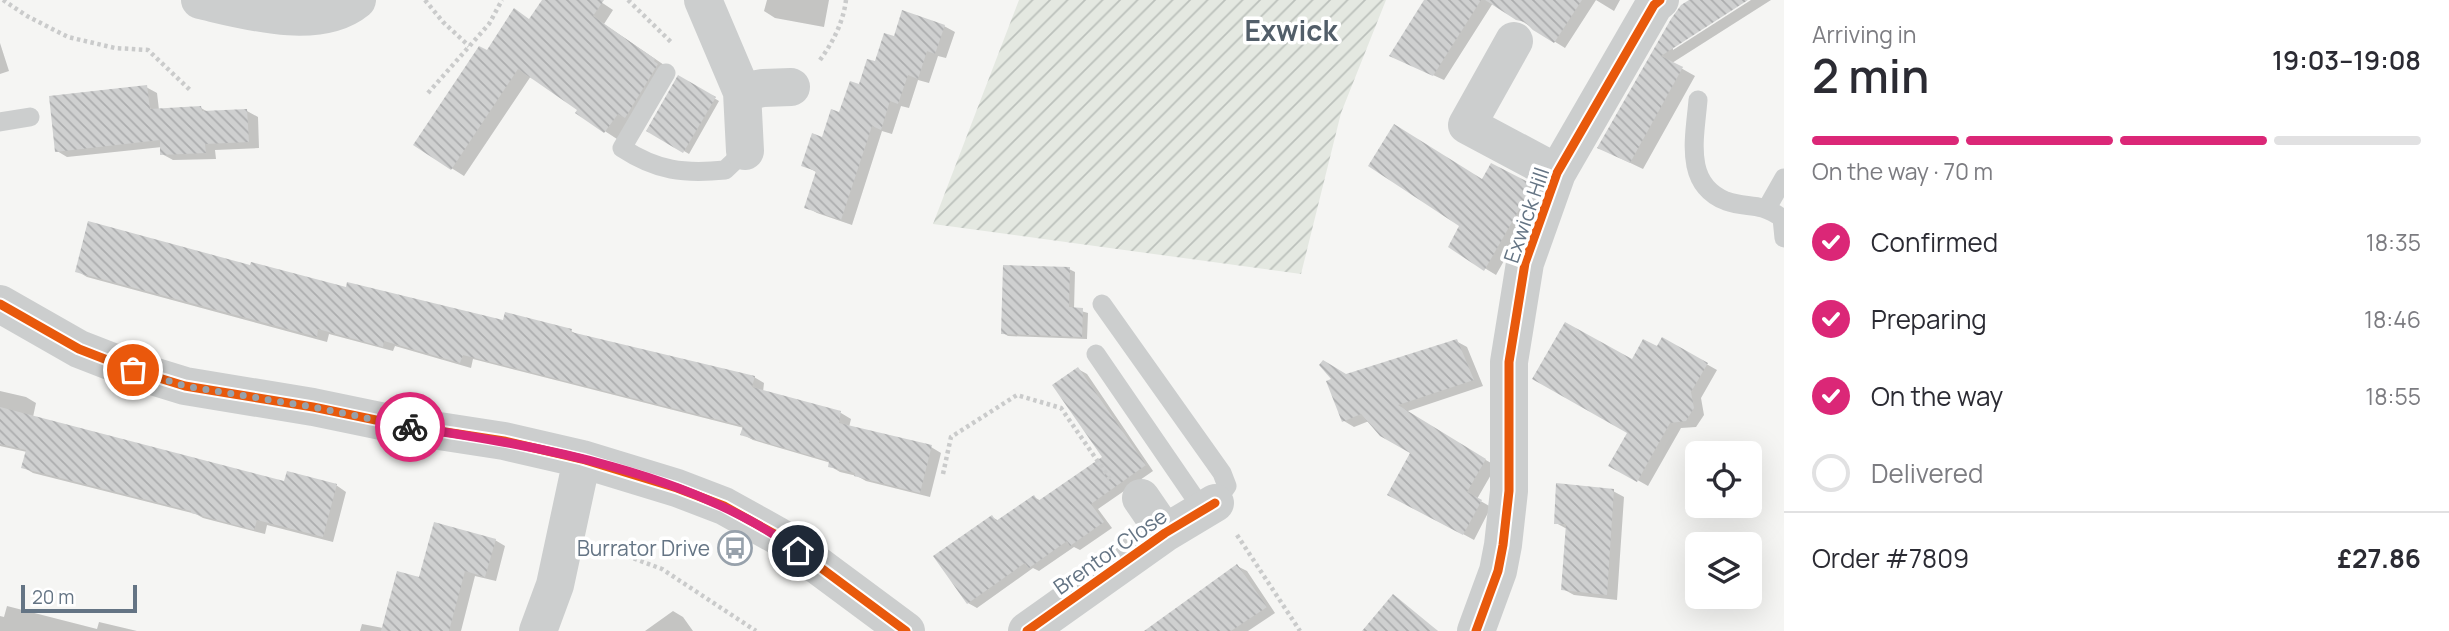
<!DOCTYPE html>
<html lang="en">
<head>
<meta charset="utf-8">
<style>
  :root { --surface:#fff; --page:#f2f2f3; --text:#2b2b33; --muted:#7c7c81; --line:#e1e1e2; --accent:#db2777 }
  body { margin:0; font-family:Manrope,sans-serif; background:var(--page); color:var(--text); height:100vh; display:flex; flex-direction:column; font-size:26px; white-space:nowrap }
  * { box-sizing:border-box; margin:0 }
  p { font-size:23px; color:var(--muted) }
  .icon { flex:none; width:38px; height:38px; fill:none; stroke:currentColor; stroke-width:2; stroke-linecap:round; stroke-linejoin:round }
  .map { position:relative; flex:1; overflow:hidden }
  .details { display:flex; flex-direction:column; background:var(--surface); width:665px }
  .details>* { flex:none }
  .controls { position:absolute; left:1685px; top:441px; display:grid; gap:14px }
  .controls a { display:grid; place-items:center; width:77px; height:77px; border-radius:10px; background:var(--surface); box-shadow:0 7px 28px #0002; font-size:35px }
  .scale { position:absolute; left:21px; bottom:18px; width:116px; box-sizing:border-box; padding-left:7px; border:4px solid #647484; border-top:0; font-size:19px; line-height:24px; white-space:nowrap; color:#647484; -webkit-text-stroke:5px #fff; paint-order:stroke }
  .pin { position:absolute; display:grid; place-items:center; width:60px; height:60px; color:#fff; margin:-30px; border:4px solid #fff; border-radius:50%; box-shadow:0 2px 7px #0007 }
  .courier { position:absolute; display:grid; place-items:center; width:70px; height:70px; margin:-35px; border:5px solid #db2777; border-radius:50%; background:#fff; color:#222; box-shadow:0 2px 9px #0007 }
  .head em { font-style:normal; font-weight:600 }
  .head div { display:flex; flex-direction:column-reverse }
  .head { display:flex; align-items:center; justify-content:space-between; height:119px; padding:0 28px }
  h1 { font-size:46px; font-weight:600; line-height:52px }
  .bar { display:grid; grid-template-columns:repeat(4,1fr); gap:10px 7px; align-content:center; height:84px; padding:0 28px }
  .bar i { height:9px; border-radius:5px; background:var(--line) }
  .bar .on { background:var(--accent) }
  .bar p { grid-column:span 4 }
  .line { display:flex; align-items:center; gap:18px; padding:0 28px; border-top:2px solid var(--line) }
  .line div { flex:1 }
  ol { padding:0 28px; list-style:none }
  li { display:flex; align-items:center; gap:21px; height:77px }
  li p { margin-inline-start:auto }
  li .icon { padding:7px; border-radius:50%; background:var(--accent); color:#fff; stroke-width:4 }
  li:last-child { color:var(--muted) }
  li i { width:38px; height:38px; border:4px solid var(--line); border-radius:50% }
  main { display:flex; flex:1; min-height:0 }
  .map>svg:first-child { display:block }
  .garden { fill:url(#garden-furrows) }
  .shadow { fill:#0003 }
  .building { fill:url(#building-back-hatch) }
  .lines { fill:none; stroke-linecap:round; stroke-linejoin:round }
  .path { stroke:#cacbcb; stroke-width:4.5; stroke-dasharray:3.5 3.5; stroke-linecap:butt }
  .lane { stroke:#cccece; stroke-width:19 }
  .street { stroke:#cccece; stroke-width:38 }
  .cycleway-casing { stroke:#fff; stroke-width:13 }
  .cycleway { stroke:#e8590c; stroke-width:9 }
  .done { stroke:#97a1ab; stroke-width:7; stroke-dasharray:0 12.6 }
  .route { stroke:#db2777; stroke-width:9 }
  .labels { text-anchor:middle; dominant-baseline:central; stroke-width:7; stroke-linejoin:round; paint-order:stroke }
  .street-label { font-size:21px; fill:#647484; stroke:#fff }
  .poi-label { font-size:21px; fill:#647484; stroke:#fff; text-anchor:end }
  .district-label { font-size:28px; font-weight:bold; fill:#525e69; stroke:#fff }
</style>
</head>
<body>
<main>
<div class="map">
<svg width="1784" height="631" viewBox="0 0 1784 631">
  <defs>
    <pattern id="garden-furrows" width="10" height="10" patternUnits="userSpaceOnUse" patternTransform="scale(1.75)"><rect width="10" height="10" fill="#e4e8e1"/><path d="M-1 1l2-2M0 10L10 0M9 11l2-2" fill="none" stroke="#bcc1bc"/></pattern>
    <pattern id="building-back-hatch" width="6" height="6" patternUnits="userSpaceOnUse" patternTransform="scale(1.75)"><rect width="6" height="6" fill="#cfd0d0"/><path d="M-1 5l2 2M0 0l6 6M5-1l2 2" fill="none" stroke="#acadae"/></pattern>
  </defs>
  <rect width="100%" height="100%" fill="#f5f5f3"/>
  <path class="garden" d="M1019 0H1386L1341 113 1301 274 933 224Z"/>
  <path class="shadow" d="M544 0H598L613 10 604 24 667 67 617 139 577 113 580 110 531 76 464 176 415 145 487 52 531 20Z
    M767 0H829L824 27 775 18 764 11Z
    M1426 0H1596L1565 48 1493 3 1444 80 1402 61Z
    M1596 0H1620L1614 11Z
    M1692 0H1745L1673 46V50L1751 0H1771L1672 63 1695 76 1643 169 1599 148Z
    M944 26 955 32 946 58 938 56 929 83 918 80 909 108 901 106 892 134 882 131 852 225 817 213 806 207 818 173 803 165 876 63 895 38Z
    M0 43 9 71 0 74Z
    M678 77 719 101 689 154 649 130Z
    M146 87 157 93 159 110 201 108 208 112 247 111 258 117 259 148 215 150 216 159 173 160 162 154V147L67 157 57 151Z
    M1492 165 1540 191 1534 207 1496 275 1450 247Z
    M251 267 504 322 571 331 580 336 754 377 764 383 763 392 841 413 851 419 849 427 931 447 941 453 930 497 866 481 857 476 840 472 830 466 831 463 753 440 742 434 744 428 473 359 471 368 395 346 393 351 329 334 327 342 87 277 77 271Z
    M1069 269 1075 272 1074 309 1088 313 1087 339 1008 336 1003 333Z
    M1662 339 1717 370 1701 398 1704 415 1696 427 1681 428 1648 486 1611 465 1629 432 1632 361 1657 348Z
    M1456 341 1467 347 1483 386 1405 412 1496 466 1477 499 1491 507 1474 540 1390 494 1412 452 1369 421 1354 427 1344 421 1346 376Z
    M1078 369 1087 374 1153 471 1098 509 1112 528 1080 550 1074 547 1039 571 1033 568 977 608 968 603 992 517 999 521 1034 497 1041 501 1104 457Z
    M0 391 26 397 36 403 33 417 285 483 336 485 346 492 333 542 267 525 265 534 203 518 196 514 33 473 23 467 27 452 0 446Z
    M1613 491 1624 497 1617 600 1574 595 1563 589 1567 529 1556 523Z
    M495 540 505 546 496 581 475 576 461 631H360L362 624 383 628 421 580Z
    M1237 566 1247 571 1275 613 1248 631H1147Z
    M7 606 97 629 99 622 137 631H0V616L4 617Z
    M673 611 683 617 693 631H645Z"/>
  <path class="building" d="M542 0H604L593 16 655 59 654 61 658 64 625 118 618 114 604 133 575 113 577 110 518 69 451 170 413 145 479 46 487 50 514 8 529 19Z
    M1424 0H1481L1433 76 1389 56Z
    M1485 0H1582L1554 43 1533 30 1525 22 1516 20Z
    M1689 0H1748L1661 56 1683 67 1630 163 1597 148 1671 19 1681 5Z
    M902 10 945 25 935 54 927 51 918 79 908 75 898 104 890 101 881 130 872 126 841 220 804 208 816 171 801 166 812 133 822 137 831 109 839 112 850 81 859 84 867 59 875 61 884 33 894 36Z
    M678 75 716 97 683 153 646 131Z
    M147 85 150 109 201 106 202 111 247 109 249 142 205 144 206 153 160 155V140L55 152 49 96Z
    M1394 124 1482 179 1491 163 1530 183 1524 201 1484 271 1448 247 1459 226 1368 166Z
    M88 221 250 265 251 262 346 287 347 282 503 320 505 312 572 329 571 332 755 376 752 387 841 411 839 423 932 445 920 493 854 476 855 473 828 467 829 461 740 435 743 426 463 355 460 363 384 341 383 347 318 329 317 337 75 272Z
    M1003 265 1070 267 1069 307 1083 308 1082 337 1001 334Z
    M1565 322 1632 359 1643 339 1657 346 1662 337 1708 363 1691 392 1694 408 1686 421 1670 423 1637 482 1608 466 1627 433 1532 379Z
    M1457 339 1474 380 1398 405 1486 459 1467 492 1482 500 1463 535 1387 495 1410 453 1380 436 1361 414 1342 422 1326 381 1331 379 1319 365 1323 360 1346 374Z
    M1078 367 1146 465 1091 504 1104 522 1070 546 1067 541 1029 568 1025 563 967 604 933 556 992 515 996 521 1034 495 1038 501 1102 457 1052 385Z
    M0 407 284 481 287 471 337 484 323 537 257 520 254 530 191 513V511L21 468 26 450 0 444Z
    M1556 483 1614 489 1607 595 1561 590 1566 524H1554Z
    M434 522 496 539 485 577 465 571 449 631H381L397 571 419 577Z
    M1237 564 1267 607 1231 631H1144Z
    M1393 594 1438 631H1362Z"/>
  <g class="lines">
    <path class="path" d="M3 0 27 16 68 37 115 48 148 50 190 90
      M425 0 443 22 469 46
      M628 0 672 43
      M820 60C833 42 843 23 846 0
      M428 93 489 24 502 0
      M943 474 951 437 1017 395 1061 408 1110 479
      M1237 535 1300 631
      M601 546 662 569 756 631"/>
    <path class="lane" d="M666 73 622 148C657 171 684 174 725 170L745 151
      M1698 100C1695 137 1683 184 1726 201 1748 209 1758 201 1782 218L1784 238
      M0 122 30 117
      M1767 208 1784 178
      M1102 304 1222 473 1227 486 1215 503
      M1096 354 1203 510"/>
    <path class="street" d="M200 0C244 10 318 32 357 0
      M703 0 742 92 745 151
      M1514 41 1467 125 1557 173
      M742 92 763 88 791 87
      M0 304 79 349 133 370 185 386 313 407 400 425 504 441 582 459 677 488 724 506 778 536 906 631
      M1141 498 1165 533
      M538 631 555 585 582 459
      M1027 631 1165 533 1215 503
      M1476 631 1498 571 1503 545 1509 491V362L1525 263 1557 173 1654 5 1660 0"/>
    <g class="cycleway-casing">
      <path id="cycleway" d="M0 304 79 349 133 370 185 386 313 407 400 425 504 441 582 459 677 488 724 506 778 536 906 631
        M1027 631 1165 533 1215 503
        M1476 631 1498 571 1503 545 1509 491V362L1525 263 1557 173 1654 5 1660 0"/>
    </g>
    <use href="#cycleway" class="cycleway"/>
  </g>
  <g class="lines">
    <path class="done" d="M133 370 185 386 313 407 410 427"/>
    <path class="route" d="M410 427C539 446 691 472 798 551"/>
  </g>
  <defs>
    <g id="bus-ring" transform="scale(1.75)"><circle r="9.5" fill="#fff" stroke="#97a1ab" stroke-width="1.5"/><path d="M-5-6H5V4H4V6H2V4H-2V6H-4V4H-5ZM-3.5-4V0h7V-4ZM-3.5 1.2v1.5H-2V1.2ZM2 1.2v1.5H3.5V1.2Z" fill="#97a1ab"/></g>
  </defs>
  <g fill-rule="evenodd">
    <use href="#bus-ring" x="735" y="548"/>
  </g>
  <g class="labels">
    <g class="street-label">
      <text transform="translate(1526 215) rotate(-71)">Exwick Hill</text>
      <text transform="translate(1110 551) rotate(-35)">Brentor Close</text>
    </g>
    <g class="poi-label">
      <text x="710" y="548">Burrator Drive</text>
    </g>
    <g class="district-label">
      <text x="1291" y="30">Exwick</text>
    </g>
  </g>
</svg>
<div class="controls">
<a><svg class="icon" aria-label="locate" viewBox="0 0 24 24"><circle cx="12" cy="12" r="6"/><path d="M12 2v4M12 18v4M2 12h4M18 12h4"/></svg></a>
<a><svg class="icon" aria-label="layers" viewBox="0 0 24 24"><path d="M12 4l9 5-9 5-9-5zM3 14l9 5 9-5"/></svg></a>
</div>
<div class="scale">20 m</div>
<div class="pin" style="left:133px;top:370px;background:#ea580c"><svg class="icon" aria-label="bag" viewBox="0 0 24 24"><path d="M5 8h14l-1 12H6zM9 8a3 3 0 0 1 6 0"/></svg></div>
<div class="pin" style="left:798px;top:551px;background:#1f2937"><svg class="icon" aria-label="home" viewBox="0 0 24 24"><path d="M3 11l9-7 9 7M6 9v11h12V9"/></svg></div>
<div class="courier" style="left:410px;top:427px"><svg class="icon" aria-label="bike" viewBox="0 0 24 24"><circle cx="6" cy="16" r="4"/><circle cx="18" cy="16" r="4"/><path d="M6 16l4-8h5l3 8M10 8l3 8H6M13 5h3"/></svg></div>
</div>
<section class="details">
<div class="head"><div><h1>2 min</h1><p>Arriving in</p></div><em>19:03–19:08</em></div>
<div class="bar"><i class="on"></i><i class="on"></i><i class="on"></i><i></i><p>On the way · 70 m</p></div>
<ol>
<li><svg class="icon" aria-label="check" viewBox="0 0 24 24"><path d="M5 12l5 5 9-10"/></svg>Confirmed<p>18:35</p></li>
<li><svg class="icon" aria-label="check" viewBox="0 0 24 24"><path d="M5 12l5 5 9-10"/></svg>Preparing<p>18:46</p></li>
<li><svg class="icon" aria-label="check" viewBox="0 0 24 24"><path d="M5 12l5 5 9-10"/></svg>On the way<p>18:55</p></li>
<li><i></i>Delivered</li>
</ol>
<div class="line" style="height:91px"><div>Order #7809</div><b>£27.86</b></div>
</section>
</main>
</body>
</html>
